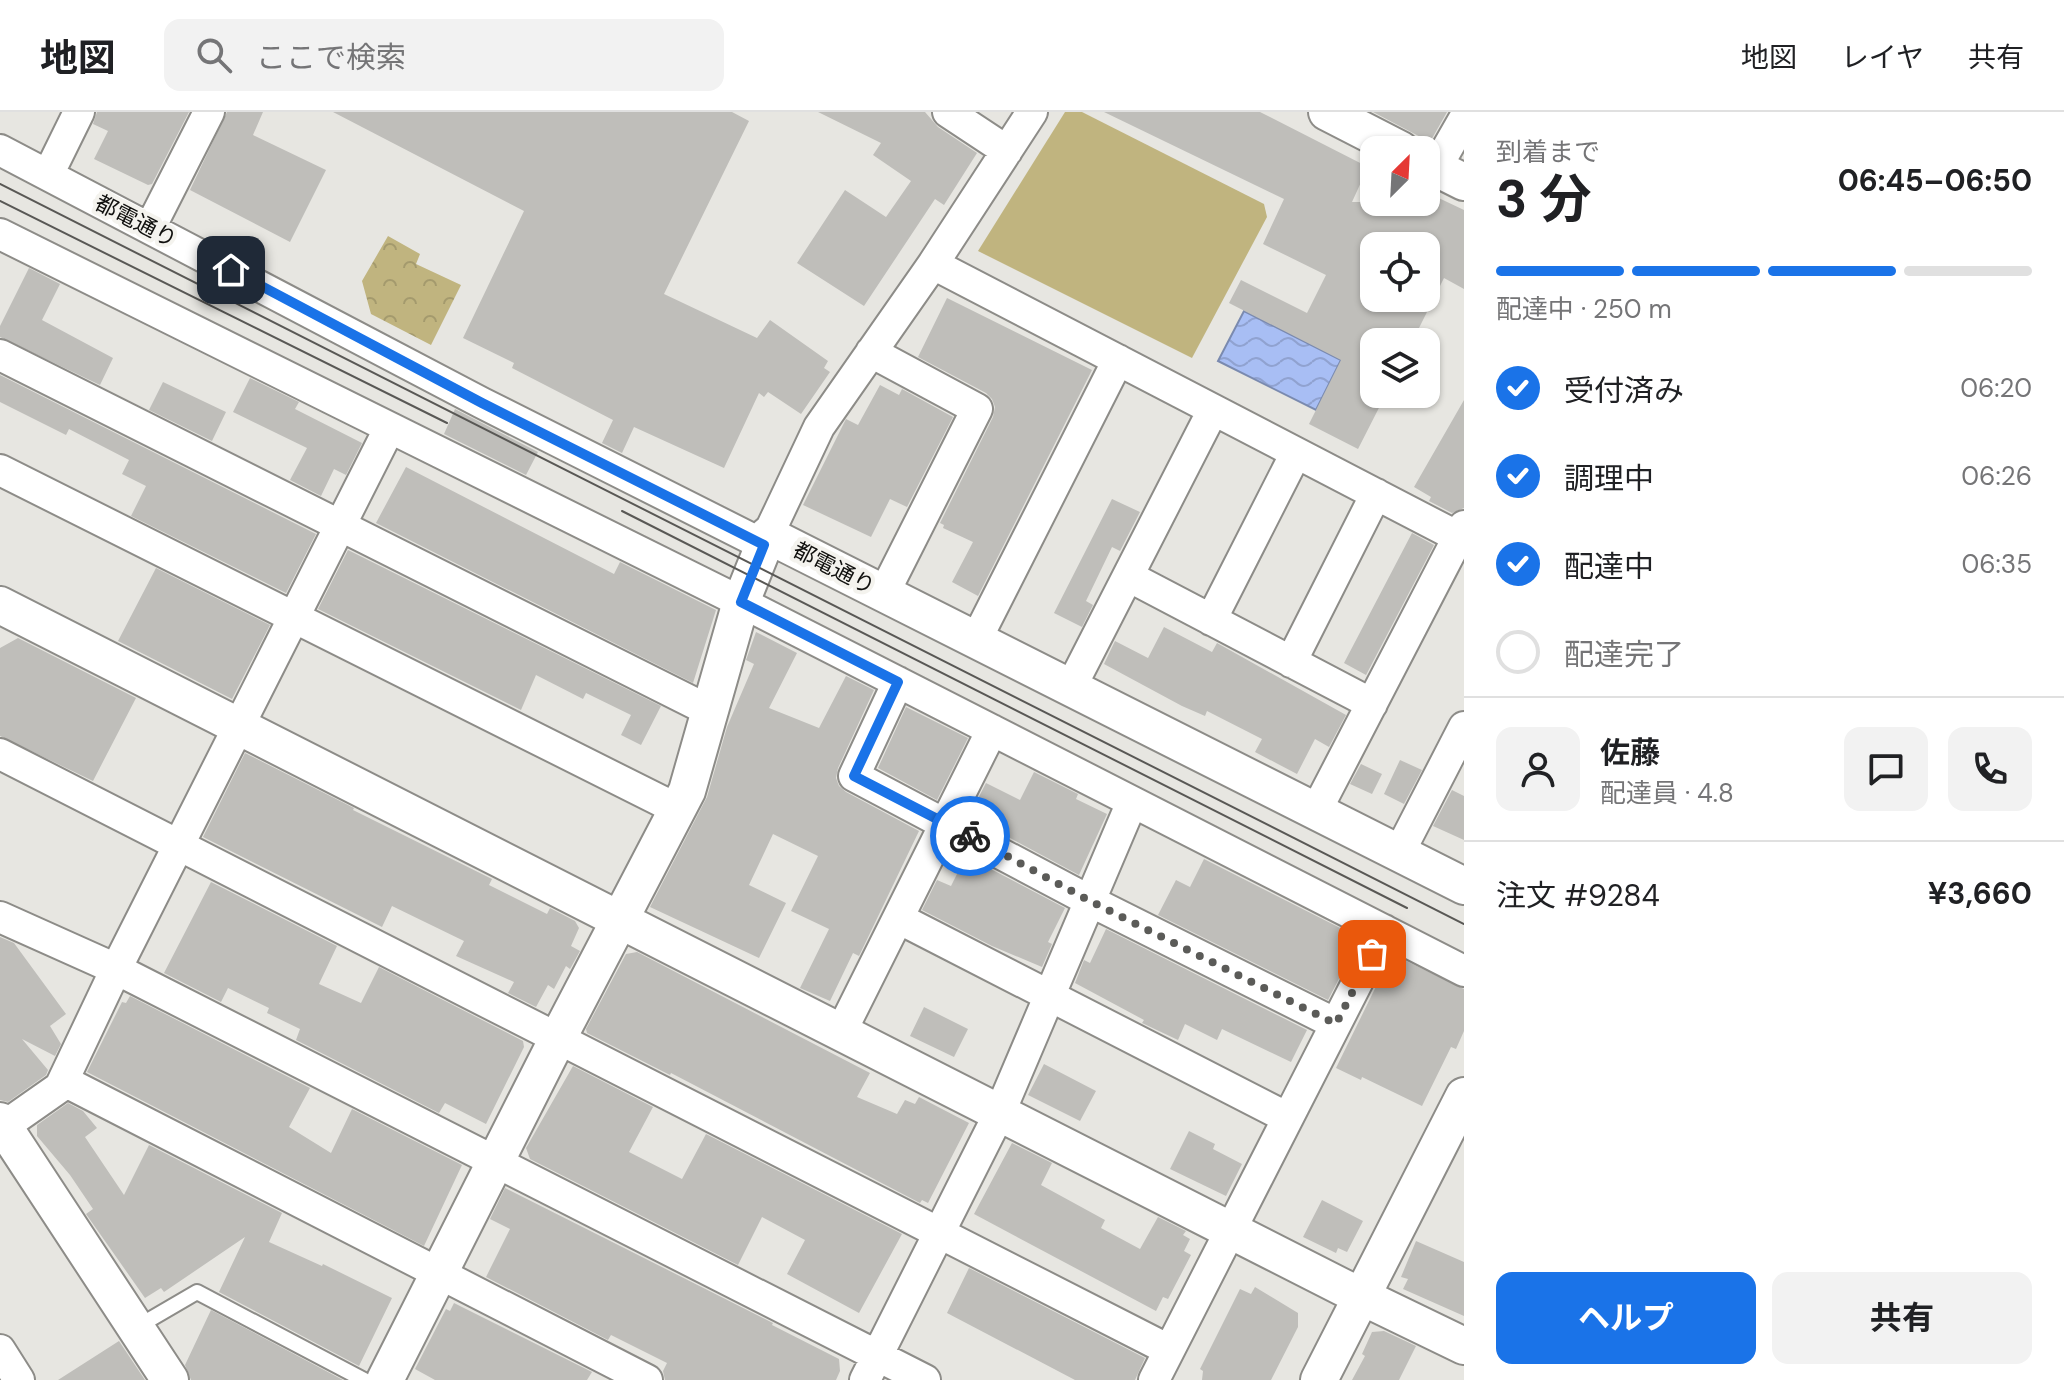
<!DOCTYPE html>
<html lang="ja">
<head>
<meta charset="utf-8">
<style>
  :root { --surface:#fff; --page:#f2f2f2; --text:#202124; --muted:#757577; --line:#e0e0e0; --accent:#1a73e8 }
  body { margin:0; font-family:"DM Sans","Noto Sans JP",sans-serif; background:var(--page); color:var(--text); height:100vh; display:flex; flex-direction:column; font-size:30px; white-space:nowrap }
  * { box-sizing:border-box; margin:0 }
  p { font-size:26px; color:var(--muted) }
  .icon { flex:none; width:44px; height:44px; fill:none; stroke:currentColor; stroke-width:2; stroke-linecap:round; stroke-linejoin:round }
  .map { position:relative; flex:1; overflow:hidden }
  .sheet { display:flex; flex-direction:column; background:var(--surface); width:600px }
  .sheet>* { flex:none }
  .needle { width:52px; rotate:24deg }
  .tools { position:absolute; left:1360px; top:24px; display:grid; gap:16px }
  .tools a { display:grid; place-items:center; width:80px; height:80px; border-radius:16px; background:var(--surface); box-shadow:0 2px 6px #0004; font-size:40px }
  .pin { position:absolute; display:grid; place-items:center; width:68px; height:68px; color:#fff; margin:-34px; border-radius:16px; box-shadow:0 4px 12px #0006 }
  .courier { position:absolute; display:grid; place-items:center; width:80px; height:80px; margin:-40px; border:6px solid #1a73e8; border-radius:50%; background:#fff; color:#222; box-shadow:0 2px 10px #0007 }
  .head em { font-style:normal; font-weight:700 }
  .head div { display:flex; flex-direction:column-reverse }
  .head { display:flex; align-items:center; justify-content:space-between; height:136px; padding:0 32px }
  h1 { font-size:52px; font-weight:700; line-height:60px }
  .bar { display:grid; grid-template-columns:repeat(4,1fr); gap:12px 8px; align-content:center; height:96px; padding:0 32px }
  .bar i { height:10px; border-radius:6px; background:var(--line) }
  .bar .active { background:var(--accent) }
  .bar p { grid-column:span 4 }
  .line { display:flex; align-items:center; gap:20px; padding:0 32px; border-top:2px solid var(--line) }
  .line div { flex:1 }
  .round { display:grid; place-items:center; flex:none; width:84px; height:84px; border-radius:16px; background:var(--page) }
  ol { padding:0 32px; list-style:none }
  li { display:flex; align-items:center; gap:24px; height:88px }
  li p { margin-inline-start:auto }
  li .icon { padding:8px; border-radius:50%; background:var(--accent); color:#fff; stroke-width:4 }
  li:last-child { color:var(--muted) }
  li i { width:44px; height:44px; border:4px solid var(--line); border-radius:50% }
  .cta { display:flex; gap:16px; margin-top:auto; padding:16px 32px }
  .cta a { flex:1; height:92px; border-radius:16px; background:var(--accent); color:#fff; font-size:32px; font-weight:700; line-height:92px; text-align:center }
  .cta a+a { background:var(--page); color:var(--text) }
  header { display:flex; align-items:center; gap:48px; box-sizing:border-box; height:112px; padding:0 40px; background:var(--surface); border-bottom:2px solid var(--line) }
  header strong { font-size:38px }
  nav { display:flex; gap:44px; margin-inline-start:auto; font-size:28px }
  .search { width:560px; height:72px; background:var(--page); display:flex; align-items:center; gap:20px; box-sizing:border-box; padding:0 28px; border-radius:16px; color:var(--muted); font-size:30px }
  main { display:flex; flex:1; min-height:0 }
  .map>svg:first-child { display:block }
  .park { fill:url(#park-crowns) }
  .pitch { fill:#c0b47f }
  .water { fill:url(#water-waves); stroke:#7a8aaf; stroke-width:2 }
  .building { fill:#bfbeba; fill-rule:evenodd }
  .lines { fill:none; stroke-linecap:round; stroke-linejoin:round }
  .service-casing { stroke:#8d8c88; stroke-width:18 }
  .minor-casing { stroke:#8d8c88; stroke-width:34 }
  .tertiary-casing { stroke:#8d8c88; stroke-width:40 }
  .service { stroke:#fff; stroke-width:14 }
  .minor { stroke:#fff; stroke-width:30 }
  .tertiary { stroke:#fff; stroke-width:36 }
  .tram { stroke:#595855; stroke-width:2 }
  .done { stroke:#5b5b58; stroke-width:8; stroke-dasharray:0 14.4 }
  .route { stroke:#1a73e8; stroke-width:10 }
  .labels { text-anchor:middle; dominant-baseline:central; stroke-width:8; stroke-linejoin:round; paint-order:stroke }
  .street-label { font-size:22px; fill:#10100e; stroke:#f4f3ee }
</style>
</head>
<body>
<header>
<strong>地図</strong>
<div class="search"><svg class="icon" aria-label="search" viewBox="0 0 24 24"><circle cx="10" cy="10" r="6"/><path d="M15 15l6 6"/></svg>ここで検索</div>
<nav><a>地図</a><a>レイヤ</a><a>共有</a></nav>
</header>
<main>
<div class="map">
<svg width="1464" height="1268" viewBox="0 0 1464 1268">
  <defs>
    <pattern id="park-crowns" width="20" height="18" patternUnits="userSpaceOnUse" patternTransform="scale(2)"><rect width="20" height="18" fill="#c0b47f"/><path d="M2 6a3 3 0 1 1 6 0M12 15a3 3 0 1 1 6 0" fill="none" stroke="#a49a6d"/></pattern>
    <pattern id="water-waves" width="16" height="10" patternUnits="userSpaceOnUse" patternTransform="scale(2)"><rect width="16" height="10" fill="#a8bef4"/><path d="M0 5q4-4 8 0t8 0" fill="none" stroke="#90a2d0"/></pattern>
  </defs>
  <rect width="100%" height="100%" fill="#e7e6e1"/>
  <path class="park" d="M388 124 420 142 416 152 461 173 431 233 371 202 362 169Z"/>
  <path class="pitch" d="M1065 0H1082L1264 92 1267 105 1192 246 978 139Z"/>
  <path class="water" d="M1244 199 1341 248 1316 298 1218 249Z"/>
  <path class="building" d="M97 0H189L152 72 148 73 94 47 108 19 93 12Z
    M227 0H263L253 23 326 58 290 130 190 78Z
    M333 0H732L749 9 664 182 757 226 770 208 828 249 824 256 830 260 801 302 768 280 764 285 759 281 724 356 634 315 622 341 602 331 613 308 512 256 514 251 463 226 524 99Z
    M818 0H925L938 15 977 41 944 93 935 87 864 194 797 151 845 78 886 105 911 69 873 43 881 31Z
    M1104 0H1260L1368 55 1352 90H1394L1414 100 1419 90H1426V80L1464 98V177L1444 166 1412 230H1374V282H1386L1358 337 1309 312 1341 248 1229 191 1241 168 1307 201 1326 163 1263 132 1284 87ZM1374 134H1426V186H1374Z
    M1373 0H1447L1430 30Z
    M29 156 60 172 42 208 113 246 100 273 0 225V214Z
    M947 186 1092 258 978 484 952 470 973 430 943 416 944 413 940 411 993 305 995 295 992 287 986 281 918 245Z
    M0 263 316 422 286 481 131 404 146 374 122 362 129 348 69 317 66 323 0 290Z
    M250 266 299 290 295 297 362 331 346 363 334 357 321 384 290 368 307 336 233 300Z
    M163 270 226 300 212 329 149 298Z
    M880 273 899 283 902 277 953 305 907 395 890 387 871 425 803 393 846 307 858 313Z
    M1464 288V396L1452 401 1429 389 1431 385 1414 375Z
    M455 297 538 340 526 363 444 322Z
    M406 355 614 462 620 450 716 498 693 571 376 411Z
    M1112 387 1140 400 1120 439 1112 435 1086 489 1093 493 1082 515 1054 501Z
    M1412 421 1434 433 1366 563 1344 551Z
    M348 438 661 594 641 633 621 623 631 603 586 581 583 587 536 563 521 598 318 497Z
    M156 456 270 513 232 587 118 529Z
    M1164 515 1212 540 1217 531 1346 603 1329 635 1315 627 1297 662 1255 640 1262 627 1207 599 1205 604 1182 594 1104 552 1115 529 1148 546Z
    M756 520 797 541 769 596 819 616 846 564 874 578 838 656 836 666 839 674 846 680 919 719 859 844 853 841 830 889 800 876 829 817 791 799 818 744 773 722 749 773 786 791 759 846 650 795 707 685 727 615 754 552 746 548Z
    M18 526 136 586 93 669 0 624V536Z
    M906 595 968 626 937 688 878 656Z
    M245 641 354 696 353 698 492 767 489 773 547 802 550 796 575 809 579 816 571 834 580 839 570 857 566 854 554 877 548 873 536 895 508 881 514 870 456 844 464 829 392 794 382 815 203 725Z
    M1400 648 1422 658 1404 692 1384 682Z
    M1361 652 1382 662 1372 682 1350 672Z
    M1034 660 1078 682 1076 687 1107 702 1079 763 969 704 986 671 1020 688Z
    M1452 678 1464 684V728L1433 714Z
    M966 744 1065 796 1048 830 1052 832 1042 855 992 834 922 798 937 768 951 774Z
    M1204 747 1360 826 1328 888 1158 803 1176 768 1190 775Z
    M211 770 337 834 319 872 361 891 379 855 523 929 524 935 486 1012 445 991 439 1001 296 928 300 917 267 901 269 896 228 876 221 890 164 861Z
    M1106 817 1307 918 1291 950 1222 917 1217 928 1185 912 1178 928 1142 911 1144 908 1075 871 1084 848 1090 851Z
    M0 825 14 831 66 902 50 914 61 932 55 944 22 927 48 958 46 963 8 990 0 988Z
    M637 840 870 961 857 985 897 1002 905 988 915 992 919 985 969 1011 928 1091 922 1088 920 1091 671 961 670 963 587 921 586 917 626 842Z
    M1392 842 1464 877V919L1456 937 1451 935 1422 994 1362 965 1361 968 1336 956Z
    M130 884 310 976 289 1015 331 1041 352 997 462 1053 424 1134 87 960 122 890 126 891Z
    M924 895 968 917 954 945 910 924Z
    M1044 952 1096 979 1080 1009 1028 983Z
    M573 954 653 995 629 1040 682 1067 706 1022 902 1122 859 1201 787 1162 805 1128 762 1105 738 1153 530 1047 526 1036Z
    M68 991 83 999 97 1016 85 1025 124 1083 149 1033 282 1101 269 1130 322 1154 323 1152 392 1186 359 1254 219 1180 245 1125 164 1180 161 1176 145 1186 86 1102 93 1097 70 1063 37 1024V1013Z
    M1189 1019 1215 1032 1213 1037 1242 1052 1226 1084 1170 1057Z
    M1012 1031 1052 1051 1041 1073 1105 1108 1101 1116 1140 1137 1158 1105 1186 1119 1183 1123 1190 1127 1184 1139 1191 1143 1168 1187 1163 1185 1156 1199 974 1102Z
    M505 1076 773 1211 772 1213 839 1247 840 1259 836 1268H665L663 1259 667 1251 611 1223 608 1228 486 1165 510 1117 490 1107Z
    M1322 1088 1363 1109 1347 1140 1338 1136 1336 1141 1303 1125Z
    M1416 1129 1464 1150V1204L1403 1177 1408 1167 1401 1165Z
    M969 1156 1145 1246 1135 1268H1075L947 1201Z
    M1255 1175 1298 1201V1215L1271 1268H1202L1203 1259 1200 1257 1240 1177 1251 1182Z
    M454 1191 592 1260 587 1268H435L415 1257 446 1197 450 1199Z
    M211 1198 343 1268H191L185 1253Z
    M1384 1219 1416 1234 1399 1268H1352L1365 1244 1362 1242 1372 1220Z
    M119 1229 145 1268H58Z"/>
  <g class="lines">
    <g class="service-casing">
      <path id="service" d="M137 1215 197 1180 364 1268"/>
    </g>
    <g class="minor-casing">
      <path id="minor" d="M948 0 1007 39
        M0 38 482 291 764 433
        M1436 56 1464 7
        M48 63 79 0
        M150 116 209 0
        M0 122 741 490 1464 859
        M933 152 1464 428
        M871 240 977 297 884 481
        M0 243 710 599
        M0 358 677 697
        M768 423 819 315 933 152 1032 0
        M1128 464 1372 592
        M1211 508 1296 341
        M976 528 1118 248
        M1291 550 1376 382
        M898 570 854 664 1090 789 1336 912
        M1071 575 1213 298
        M0 642 1169 1238
        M1316 699 1464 414
        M1399 741 1464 615
        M0 805 116 857 925 1268
        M898 806 1288 1006
        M841 920 992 618
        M64 969 647 1268
        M0 1017 60 975 116 857 389 317
        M0 1238 19 1268
        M865 1268 1000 1000 1132 690
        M1154 1268 1384 818"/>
    </g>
    <g class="tertiary-casing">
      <path id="tertiary" d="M1327 0 1401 38
        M1426 51 1464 70
        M0 493 1342 1175 1464 1234
        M0 1009 170 1268
        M385 1268 558 926 687 679 741 490 768 423 1464 774
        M1319 1268 1464 984"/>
    </g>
    <use href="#service" class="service"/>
    <use href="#minor" class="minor"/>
    <use href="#tertiary" class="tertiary"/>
    <path class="tram" d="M0 72 1464 812
      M0 89 447 311
      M622 399 1407 796"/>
  </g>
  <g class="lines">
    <path class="done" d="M970 724 1090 789 1336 912 1372 842"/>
    <path class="route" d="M231 158 482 291 764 433 741 490 898 570 854 664 970 724"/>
  </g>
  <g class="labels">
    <g class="street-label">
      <text transform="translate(136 109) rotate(27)">都電通り</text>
      <text transform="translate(834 456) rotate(27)">都電通り</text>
    </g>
  </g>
</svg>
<div class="tools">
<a><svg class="needle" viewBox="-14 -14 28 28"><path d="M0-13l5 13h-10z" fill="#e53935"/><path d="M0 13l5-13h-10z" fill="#757577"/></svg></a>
<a><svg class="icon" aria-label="locate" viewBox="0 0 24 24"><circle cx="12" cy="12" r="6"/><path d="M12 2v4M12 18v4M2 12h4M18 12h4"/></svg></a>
<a><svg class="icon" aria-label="layers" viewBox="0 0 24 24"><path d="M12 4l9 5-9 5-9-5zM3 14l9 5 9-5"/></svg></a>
</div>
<div class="pin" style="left:1372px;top:842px;background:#ea580c"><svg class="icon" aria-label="bag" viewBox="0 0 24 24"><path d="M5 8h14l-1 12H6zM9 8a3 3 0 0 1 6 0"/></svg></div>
<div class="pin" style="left:231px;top:158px;background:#1f2937"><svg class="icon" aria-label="home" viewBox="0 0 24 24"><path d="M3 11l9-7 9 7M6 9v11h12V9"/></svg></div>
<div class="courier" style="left:970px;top:724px"><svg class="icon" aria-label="bike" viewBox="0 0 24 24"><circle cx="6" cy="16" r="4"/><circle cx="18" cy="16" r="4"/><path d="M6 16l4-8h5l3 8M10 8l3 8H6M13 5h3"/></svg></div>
</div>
<section class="sheet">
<div class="head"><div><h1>3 分</h1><p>到着まで</p></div><em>06:45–06:50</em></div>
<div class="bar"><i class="active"></i><i class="active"></i><i class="active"></i><i></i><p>配達中 · 250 m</p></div>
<ol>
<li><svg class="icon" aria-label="check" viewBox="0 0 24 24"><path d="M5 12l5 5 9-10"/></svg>受付済み<p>06:20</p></li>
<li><svg class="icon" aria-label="check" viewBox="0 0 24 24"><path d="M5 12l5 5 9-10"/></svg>調理中<p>06:26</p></li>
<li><svg class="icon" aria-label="check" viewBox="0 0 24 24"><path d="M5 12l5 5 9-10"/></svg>配達中<p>06:35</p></li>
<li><i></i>配達完了</li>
</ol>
<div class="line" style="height:144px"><a class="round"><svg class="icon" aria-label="person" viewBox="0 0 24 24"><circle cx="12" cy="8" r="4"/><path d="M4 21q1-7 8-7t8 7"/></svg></a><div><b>佐藤</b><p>配達員 · 4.8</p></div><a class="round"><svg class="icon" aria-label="chat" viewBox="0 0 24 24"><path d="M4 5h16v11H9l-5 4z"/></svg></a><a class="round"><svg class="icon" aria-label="phone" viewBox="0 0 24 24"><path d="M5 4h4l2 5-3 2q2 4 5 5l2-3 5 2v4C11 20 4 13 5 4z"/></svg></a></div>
<div class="line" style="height:104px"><div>注文 #9284</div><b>¥3,660</b></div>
<div class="cta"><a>ヘルプ</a><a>共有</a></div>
</section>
</main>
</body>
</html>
